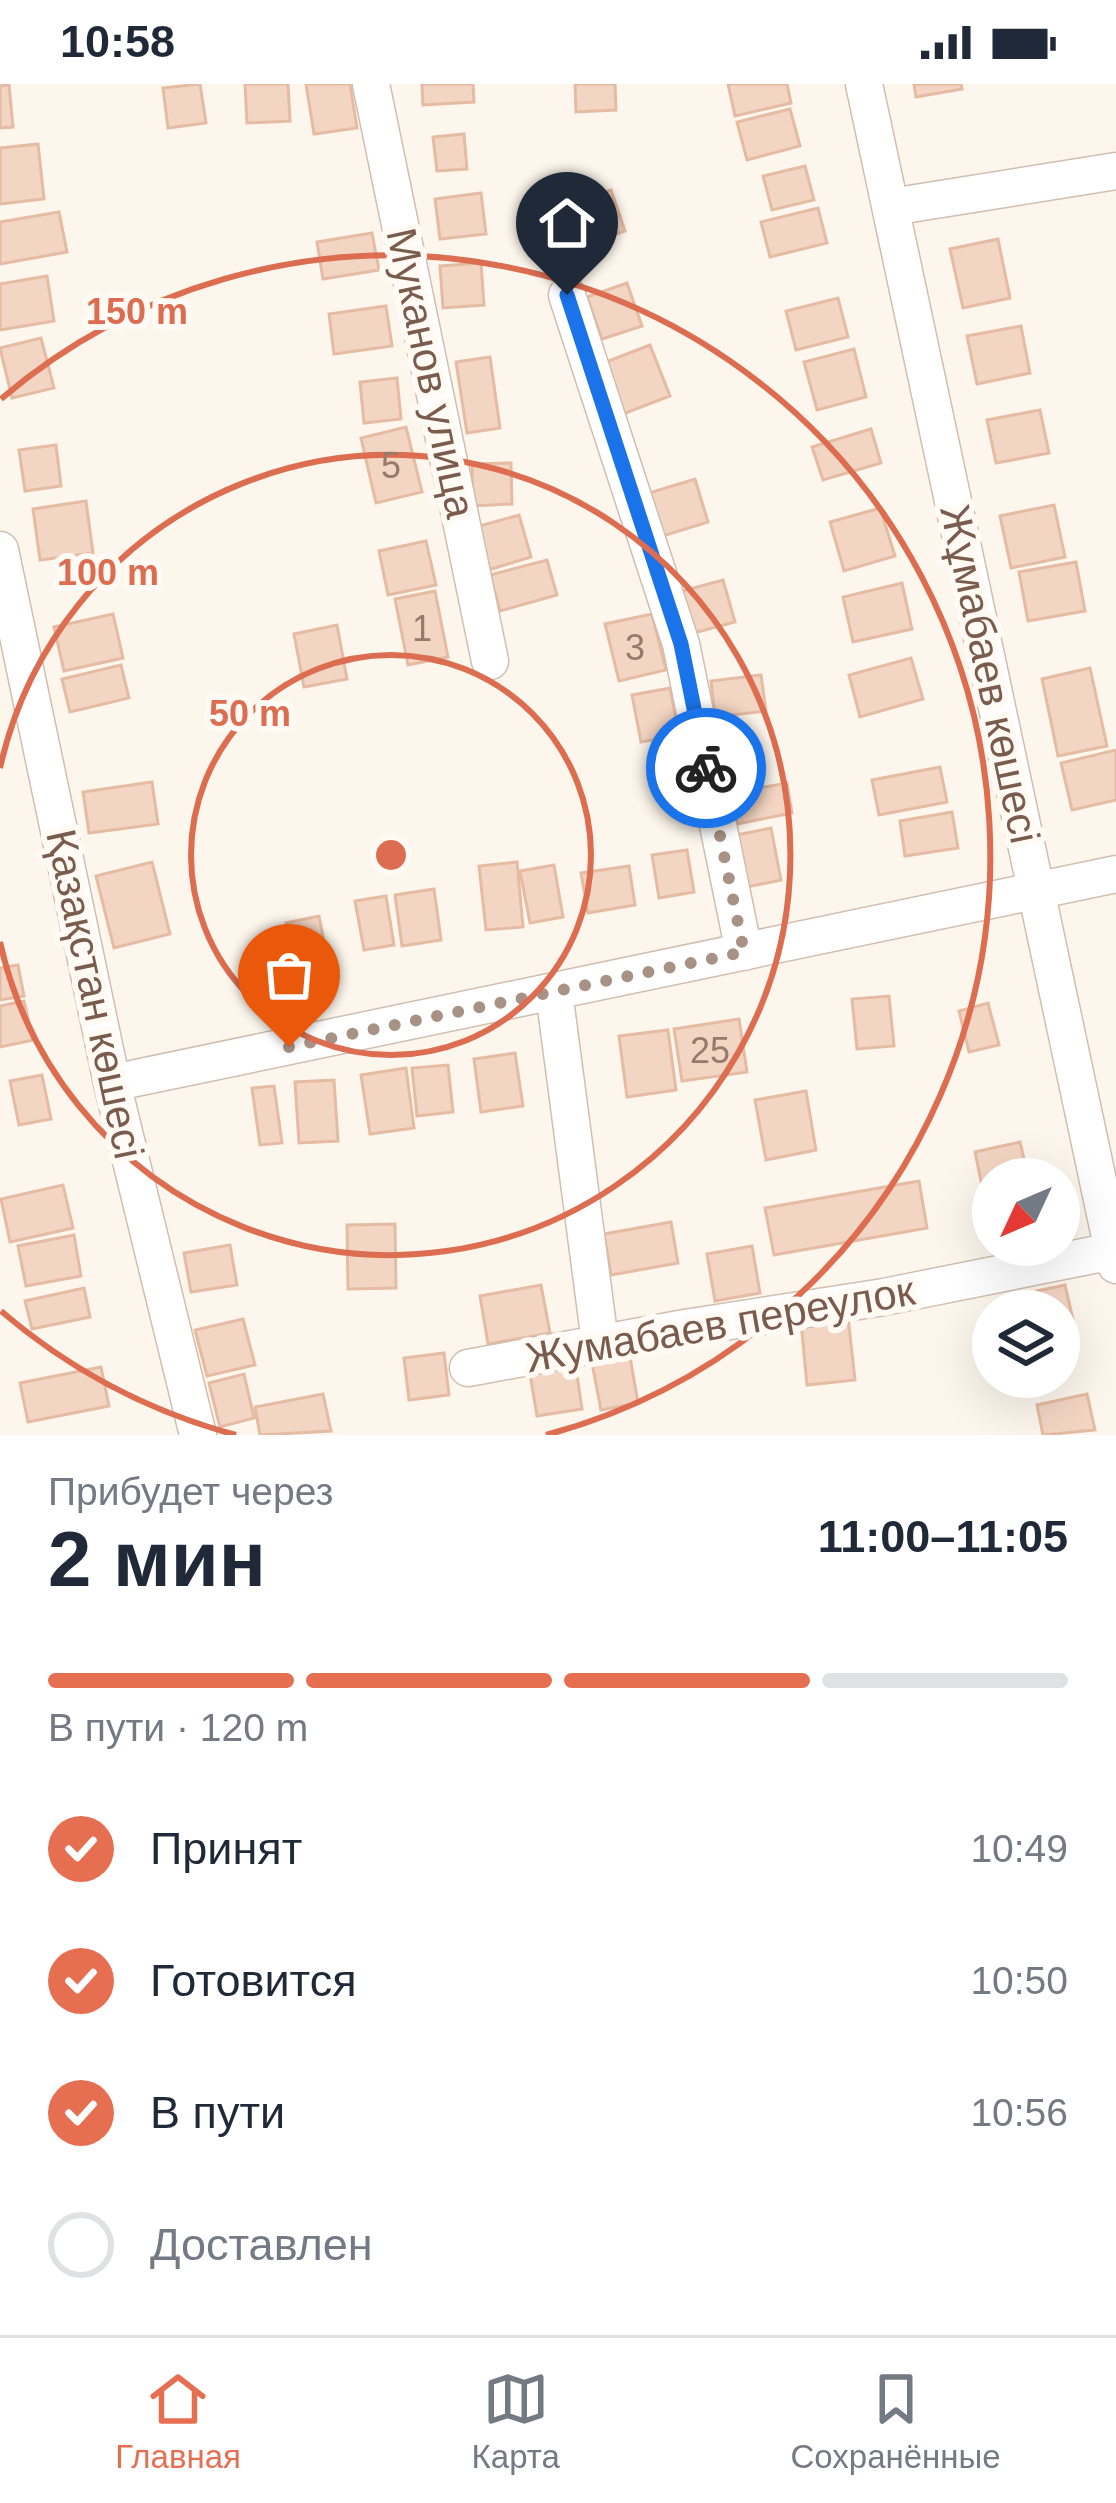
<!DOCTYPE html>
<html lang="ru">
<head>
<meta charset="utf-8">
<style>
  :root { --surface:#fff; --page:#f6f6f7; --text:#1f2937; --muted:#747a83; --line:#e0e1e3; --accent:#e76f51 }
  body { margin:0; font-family:Arial,sans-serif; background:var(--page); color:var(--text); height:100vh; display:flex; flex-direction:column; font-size:45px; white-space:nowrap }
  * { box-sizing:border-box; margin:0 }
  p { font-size:39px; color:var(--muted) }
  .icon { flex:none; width:66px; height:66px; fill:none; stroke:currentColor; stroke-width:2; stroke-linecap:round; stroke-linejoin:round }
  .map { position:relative; height:1351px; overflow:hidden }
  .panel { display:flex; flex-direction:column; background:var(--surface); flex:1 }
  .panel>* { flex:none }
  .needle { width:78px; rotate:226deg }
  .fabs { position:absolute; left:972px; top:1074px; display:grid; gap:24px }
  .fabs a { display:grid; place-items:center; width:108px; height:108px; border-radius:50%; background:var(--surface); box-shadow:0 12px 48px #0002; font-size:60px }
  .pin { position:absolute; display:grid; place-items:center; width:102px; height:102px; color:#fff; margin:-123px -51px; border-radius:50% 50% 50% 0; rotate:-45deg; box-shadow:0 0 12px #0007 }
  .pin .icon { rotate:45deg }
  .courier { position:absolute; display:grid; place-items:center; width:120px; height:120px; margin:-60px; border:9px solid #1a73e8; border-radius:50%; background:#fff; color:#222; box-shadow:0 3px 15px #0007 }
  .overview em { font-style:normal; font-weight:700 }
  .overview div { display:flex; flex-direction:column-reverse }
  .overview { display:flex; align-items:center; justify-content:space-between; height:204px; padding:0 48px }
  h1 { font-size:78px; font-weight:700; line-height:90px }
  .bar { display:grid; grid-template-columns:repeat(4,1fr); gap:18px 12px; align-content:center; height:144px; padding:0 48px }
  .bar i { height:15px; border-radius:9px; background:var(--line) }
  .bar .active { background:var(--accent) }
  .bar p { grid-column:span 4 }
  ol { padding:0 48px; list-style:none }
  li { display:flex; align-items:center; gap:36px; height:132px }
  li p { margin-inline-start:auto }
  li .icon { padding:12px; border-radius:50%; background:var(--accent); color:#fff; stroke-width:4 }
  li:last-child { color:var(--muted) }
  li i { width:66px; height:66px; border:6px solid var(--line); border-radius:50% }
  .status { display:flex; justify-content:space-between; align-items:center; height:84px; padding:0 60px; background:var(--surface); direction:ltr }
  .status svg { height:33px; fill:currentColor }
  .tab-bar { display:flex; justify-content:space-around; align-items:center; height:168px; border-top:3px solid var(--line); background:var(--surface); font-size:33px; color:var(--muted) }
  .tab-bar a { display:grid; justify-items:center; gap:6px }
  .tab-bar .active { color:var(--accent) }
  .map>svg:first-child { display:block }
  .building { fill:#f3d5c3; stroke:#e6bba3; stroke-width:3 }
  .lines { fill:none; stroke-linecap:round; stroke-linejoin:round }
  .minor-casing { stroke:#d1beb0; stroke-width:39 }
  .minor { stroke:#fff; stroke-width:36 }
  .done { stroke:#a89285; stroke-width:12; stroke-dasharray:0 21.6 }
  .route { stroke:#1a73e8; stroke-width:15 }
  .ring { fill:none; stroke:#dc6d51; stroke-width:6 }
  .labels { text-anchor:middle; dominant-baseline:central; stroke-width:12; stroke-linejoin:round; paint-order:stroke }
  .number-label { font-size:36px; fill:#987a6a }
  .street-label { font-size:42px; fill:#7a5c4d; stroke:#fffaf3 }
  .centre { fill:#dc6d51; stroke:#fffaf3; stroke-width:6 }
  .ring-label { font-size:36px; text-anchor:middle; font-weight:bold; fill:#dc6d51; stroke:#fffaf3; stroke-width:12; stroke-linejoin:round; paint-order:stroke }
</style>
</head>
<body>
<div class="status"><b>10:58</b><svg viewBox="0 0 49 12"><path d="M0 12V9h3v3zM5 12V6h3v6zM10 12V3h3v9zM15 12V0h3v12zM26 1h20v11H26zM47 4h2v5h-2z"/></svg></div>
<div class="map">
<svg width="1116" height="1351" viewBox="0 0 1116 1351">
  <rect width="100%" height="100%" fill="#fdf6ec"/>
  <path class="building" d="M200 0 206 39 168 44 163 4Z
    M245 0H288L290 37 247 39Z
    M306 0H350L357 44 314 50Z
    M422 0H473L474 18 423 21Z
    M575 0H615L616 26 576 28Z
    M728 0H787L791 19 735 32Z
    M914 0H961L962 5 916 13Z
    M9 1 13 43 0 44V2Z
    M790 25 800 62 747 76 737 38Z
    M464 50 467 85 437 87 433 53Z
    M38 60 44 115 0 120V64Z
    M805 82 814 116 772 126 763 92Z
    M611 106 625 147 586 160 572 119Z
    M481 109 486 150 440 155 435 115Z
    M818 124 827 159 770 173 761 138Z
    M59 128 67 168 0 180V138Z
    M372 149 379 186 323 195 317 158Z
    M998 155 1010 214 963 224 950 165Z
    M481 179 484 221 443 224 440 182Z
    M47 192 54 237 0 246V200Z
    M627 199 642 242 602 255 587 213Z
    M838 214 848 253 796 266 786 227Z
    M386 222 392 262 334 270 329 230Z
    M1021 242 1030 289 977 300 967 252Z
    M41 254 54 304 12 314 0 264Z
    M650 261 670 312 623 330 603 279Z
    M854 265 866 313 817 326 804 278Z
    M490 273 500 344 467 349 456 278Z
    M397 294 401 335 364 339 360 298Z
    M1040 326 1049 369 996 379 987 336Z
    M406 343 422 408 376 419 361 354Z
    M871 345 881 379 823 396 812 363Z
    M56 361 61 402 25 407 19 366Z
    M511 379 512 420 473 422 472 380Z
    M695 395 708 438 663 452 649 409Z
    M86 417 93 469 40 476 33 425Z
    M1054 421 1065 473 1011 484 1000 432Z
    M880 424 895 472 844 487 830 438Z
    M519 431 531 473 488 486 476 443Z
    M426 457 436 501 388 511 379 467Z
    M547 476 557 511 500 527 490 491Z
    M1076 478 1085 527 1028 537 1019 488Z
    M723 496 735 538 694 549 682 507Z
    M902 499 912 545 853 558 843 513Z
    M435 507 448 573 408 581 395 515Z
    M113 530 123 574 64 587 54 543Z
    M652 530 666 586 619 597 605 540Z
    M337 541 347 595 304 603 294 550Z
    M911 574 923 615 860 633 849 591Z
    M121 581 129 614 70 628 62 595Z
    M1090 584 1107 662 1058 672 1042 595Z
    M761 591 766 627 715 633 711 597Z
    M670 604 679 651 641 658 632 611Z
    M1116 666V716L1072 726 1061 679Z
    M940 683 947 718 879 731 872 696Z
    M152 698 158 740 89 749 83 708Z
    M787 699 792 729 737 740 731 709Z
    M952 728 958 764 905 772 900 737Z
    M771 744 781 796 747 803 737 751Z
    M687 766 694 808 659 814 652 771Z
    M152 778 170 850 114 864 96 792Z
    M517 778 523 843 486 846 479 782Z
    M554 781 563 833 530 839 520 787Z
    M629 782 635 821 588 829 581 789Z
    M434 805 441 856 402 862 395 811Z
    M386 812 394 861 364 866 355 817Z
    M319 832 327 873 294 880 286 839Z
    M18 881 24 912 0 916V884Z
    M889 912 894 962 857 965 852 915Z
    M24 917 33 956 0 963V922Z
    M988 919 999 961 969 968 959 927Z
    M739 935 747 988 682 997 674 945Z
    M668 946 676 1006 627 1013 619 952Z
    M515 969 523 1022 481 1028 474 975Z
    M448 981 453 1028 417 1032 412 984Z
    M406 984 414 1044 370 1050 361 991Z
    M42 991 51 1035 19 1041 10 997Z
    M334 996 338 1057 299 1059 295 998Z
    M274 1002 282 1059 260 1061 252 1004Z
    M806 1007 816 1066 766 1076 755 1016Z
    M1020 1058 1028 1092 993 1095V1099L982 1102 975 1068Z
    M919 1097 927 1144 774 1171 765 1124Z
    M63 1101 73 1144 10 1158 1 1115Z
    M671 1138 678 1179 611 1191 604 1150Z
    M395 1140 396 1204 348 1205 347 1141Z
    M74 1151 81 1192 26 1202 18 1162Z
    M230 1161 237 1201 191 1208 184 1169Z
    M752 1162 760 1209 715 1217 707 1170Z
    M541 1201 550 1249 488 1260 480 1212Z
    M1065 1201 1078 1257 1059 1261V1227H1041L1037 1207Z
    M84 1204 90 1233 32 1245 25 1217Z
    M848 1233 855 1296 807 1301 801 1238Z
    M243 1235 255 1281 207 1292 195 1246Z
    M629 1267 638 1319 601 1326 591 1274Z
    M444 1269 449 1311 409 1316 404 1274Z
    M575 1278 582 1325 537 1332 529 1284Z
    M101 1283 109 1322 28 1338 20 1299Z
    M244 1290 254 1334 220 1343 209 1299Z
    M323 1310 331 1347 260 1351 255 1323Z
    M1087 1310 1095 1346 1043 1351 1037 1321Z"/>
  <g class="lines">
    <g class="minor-casing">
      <path id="minor" d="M371 0 490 577
        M864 0 1116 1181
        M891 123 1116 87
        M567 211 681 560 744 868
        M0 466 112 999 198 1351
        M554 908 600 1258
        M112 999 1116 790
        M468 1284 685 1244 884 1213 1113 1167"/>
    </g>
    <use href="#minor" class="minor"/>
  </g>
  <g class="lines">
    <path class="done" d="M289 963 744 868 706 684"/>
    <path class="route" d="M567 211 681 560 706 684"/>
  </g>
  <g class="ring">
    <circle cx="391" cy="771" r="200"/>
    <path d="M0 684A400 400 0 1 1 0 858"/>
    <path d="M236 1351A600 600 0 0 1 1 1227M1 315A600 600 0 1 1 546 1351"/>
  </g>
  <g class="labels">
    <g class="number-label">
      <text x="391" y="381">5</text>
      <text x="422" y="544">1</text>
      <text x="635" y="563">3</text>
      <text x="710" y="966">25</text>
    </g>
    <g class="street-label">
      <text transform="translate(431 289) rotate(78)">Муканов улица</text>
      <text transform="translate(990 590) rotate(78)">Жұмабаев көшесі</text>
      <text transform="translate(95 910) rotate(78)">Қазақстан көшесі</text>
      <text transform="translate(720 1240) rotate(-10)">Жумабаев переулок</text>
    </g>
  </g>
  <circle cx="391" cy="771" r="18" class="centre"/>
  <g class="ring-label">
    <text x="137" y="240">150 m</text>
    <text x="108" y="501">100 m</text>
    <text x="250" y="642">50 m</text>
  </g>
</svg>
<div class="fabs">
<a><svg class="needle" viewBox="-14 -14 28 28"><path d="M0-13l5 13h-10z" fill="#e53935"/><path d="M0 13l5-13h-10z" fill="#747a83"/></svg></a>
<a><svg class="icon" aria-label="layers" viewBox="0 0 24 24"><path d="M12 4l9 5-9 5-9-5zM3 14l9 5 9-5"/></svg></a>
</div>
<div class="pin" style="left:289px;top:963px;background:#ea580c"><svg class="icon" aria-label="bag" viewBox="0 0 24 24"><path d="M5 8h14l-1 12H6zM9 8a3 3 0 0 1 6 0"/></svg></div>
<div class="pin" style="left:567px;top:211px;background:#1f2937"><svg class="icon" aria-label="home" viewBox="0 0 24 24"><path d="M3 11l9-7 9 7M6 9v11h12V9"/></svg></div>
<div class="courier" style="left:706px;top:684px"><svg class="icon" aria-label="bike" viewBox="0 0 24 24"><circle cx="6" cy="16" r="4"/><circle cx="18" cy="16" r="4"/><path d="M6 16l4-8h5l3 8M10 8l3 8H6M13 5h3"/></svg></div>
</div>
<section class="panel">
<div class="overview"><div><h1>2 мин</h1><p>Прибудет через</p></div><em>11:00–11:05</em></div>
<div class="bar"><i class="active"></i><i class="active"></i><i class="active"></i><i></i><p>В пути · 120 m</p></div>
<ol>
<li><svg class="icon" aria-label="check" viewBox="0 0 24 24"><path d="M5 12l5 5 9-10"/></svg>Принят<p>10:49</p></li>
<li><svg class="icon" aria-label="check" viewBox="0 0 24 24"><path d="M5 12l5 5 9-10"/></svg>Готовится<p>10:50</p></li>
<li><svg class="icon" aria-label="check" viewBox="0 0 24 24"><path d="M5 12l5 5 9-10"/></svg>В пути<p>10:56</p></li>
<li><i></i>Доставлен</li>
</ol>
</section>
<nav class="tab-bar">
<a class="active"><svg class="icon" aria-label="home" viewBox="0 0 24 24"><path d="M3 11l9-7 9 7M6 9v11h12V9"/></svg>Главная</a>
<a><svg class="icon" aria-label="map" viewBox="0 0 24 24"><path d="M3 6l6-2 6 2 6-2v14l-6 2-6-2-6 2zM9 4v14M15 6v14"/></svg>Карта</a>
<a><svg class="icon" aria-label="saved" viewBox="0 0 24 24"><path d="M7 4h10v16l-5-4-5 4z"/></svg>Сохранённые</a>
</nav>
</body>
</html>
